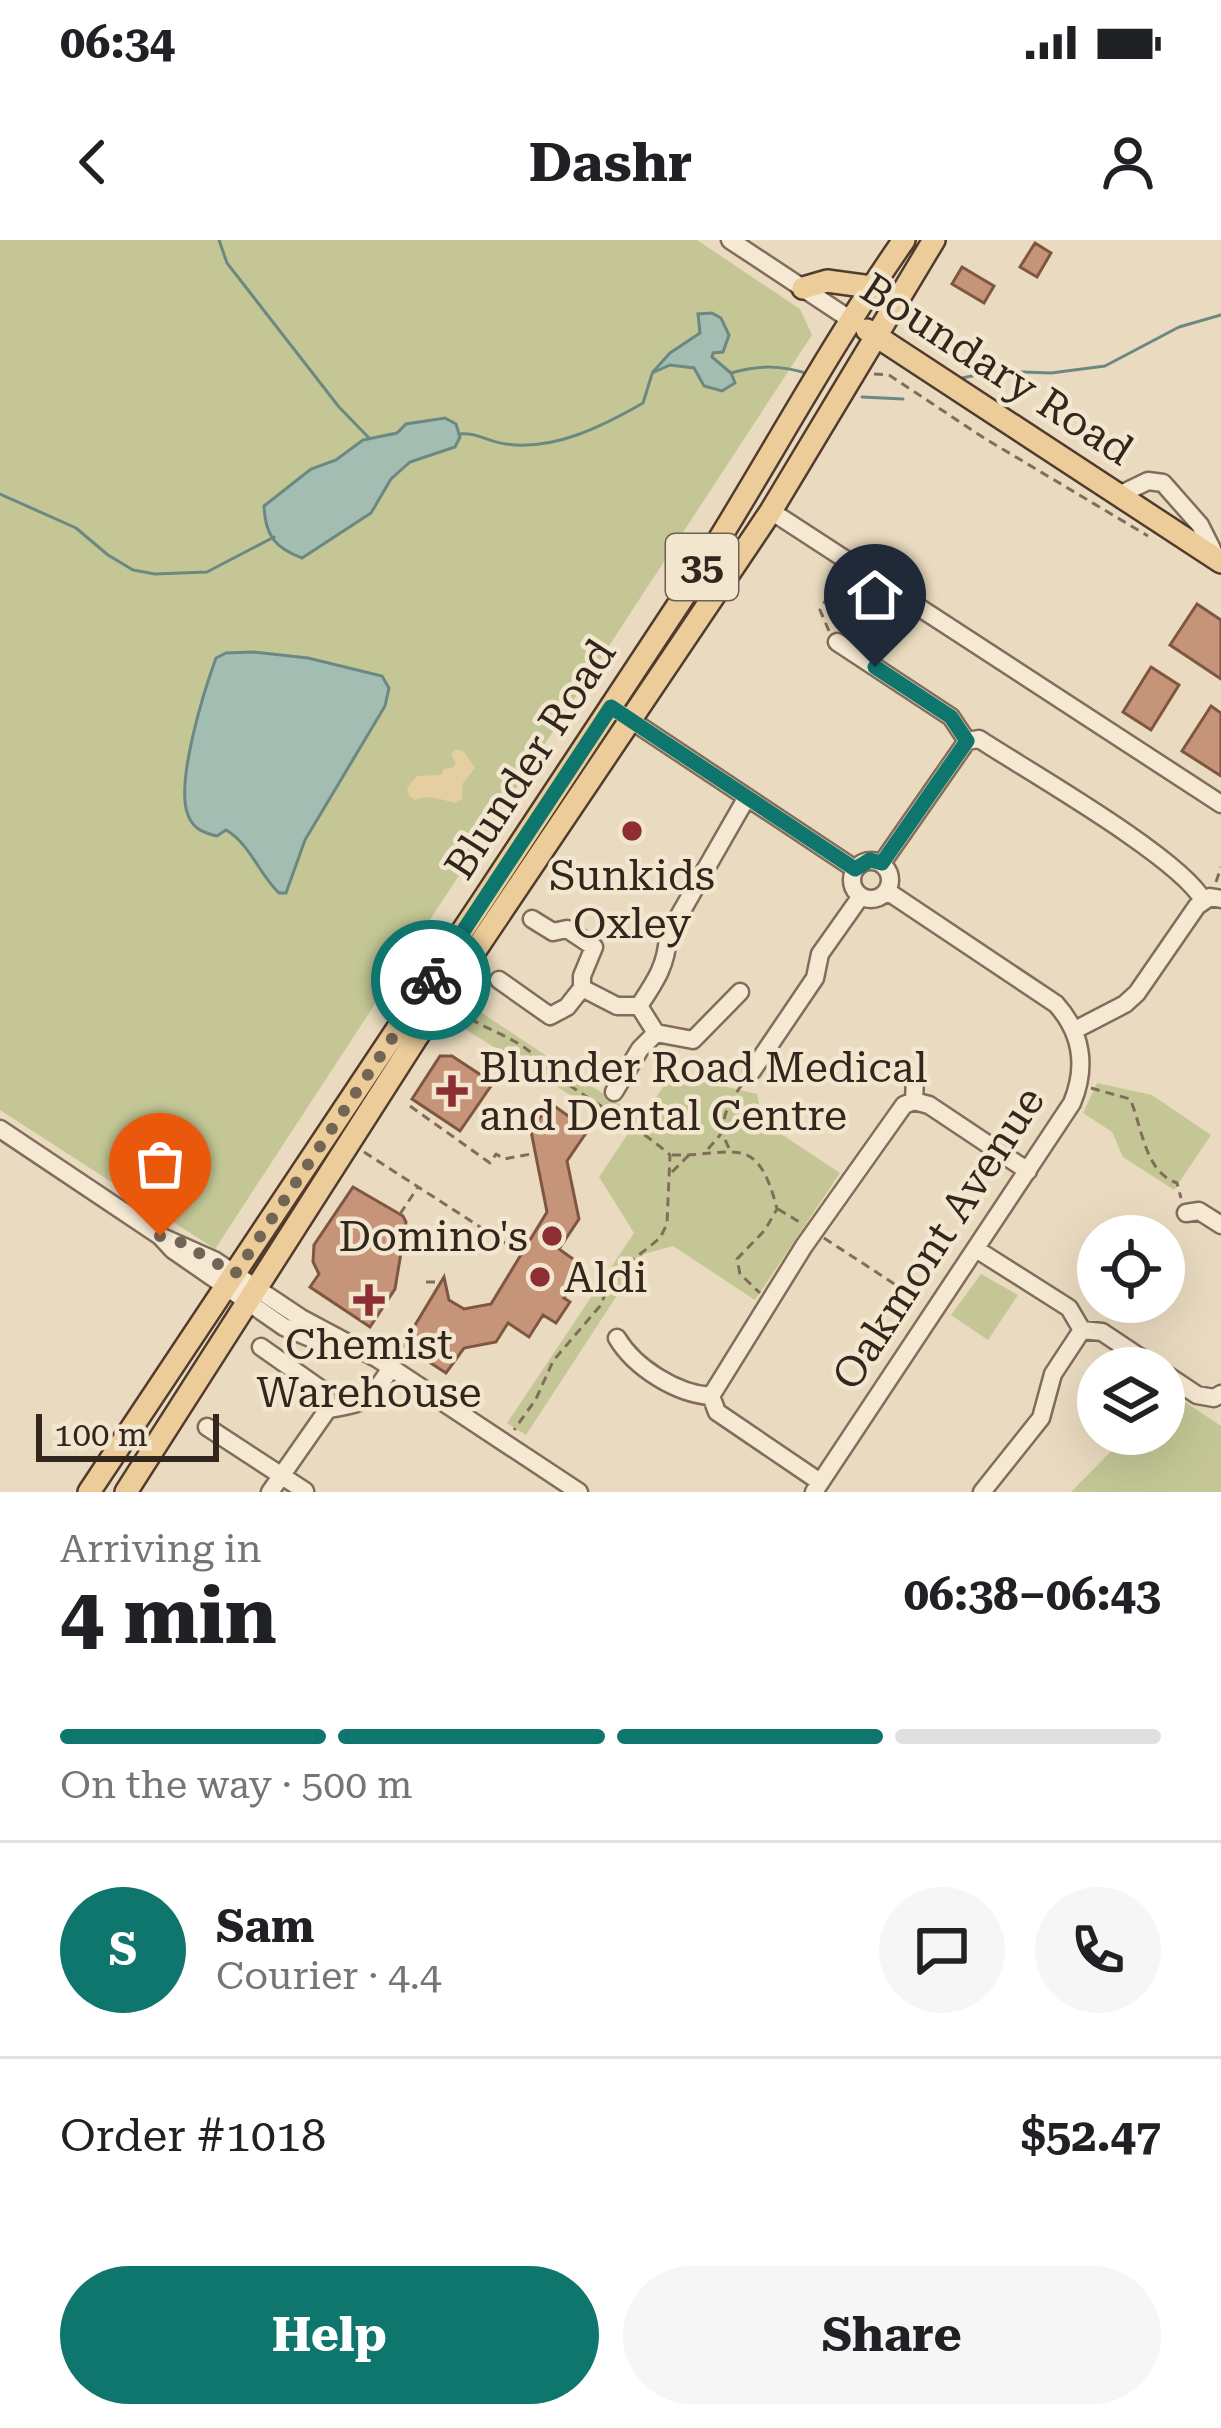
<!DOCTYPE html>
<html lang="en">
<head>
<meta charset="utf-8">
<style>
  :root { --surface:#fff; --page:#f6f6f6; --text:#202124; --muted:#757577; --line:#e0e0e0; --accent:#0f766e }
  body { margin:0; font-family:"Roboto Serif",serif; background:var(--page); color:var(--text); height:100vh; display:flex; flex-direction:column; font-size:45px; white-space:nowrap }
  * { box-sizing:border-box; margin:0 }
  p { font-size:39px; color:var(--muted) }
  .icon { flex:none; width:66px; height:66px; fill:none; stroke:currentColor; stroke-width:2; stroke-linecap:round; stroke-linejoin:round }
  .map { position:relative; height:1252px; overflow:hidden }
  .details { display:flex; flex-direction:column; background:var(--surface); flex:1 }
  .details>* { flex:none }
  .tools { position:absolute; left:1077px; top:975px; display:grid; gap:24px }
  .tools a { display:grid; place-items:center; width:108px; height:108px; border-radius:50%; background:var(--surface); box-shadow:0 12px 48px #0002; font-size:60px }
  .scale { position:absolute; left:36px; bottom:30px; width:183px; box-sizing:border-box; padding-left:12px; border:6px solid #32261d; border-top:0; font-size:33px; line-height:42px; white-space:nowrap; color:#32261d; -webkit-text-stroke:9px #f2e6cf; paint-order:stroke }
  .pin { position:absolute; display:grid; place-items:center; width:102px; height:102px; color:#fff; margin:-123px -51px; border-radius:50% 50% 50% 0; rotate:-45deg; box-shadow:0 0 12px #0007 }
  .pin .icon { rotate:45deg }
  .courier { position:absolute; display:grid; place-items:center; width:120px; height:120px; margin:-60px; border:9px solid #0f766e; border-radius:50%; background:#fff; color:#222; box-shadow:0 3px 15px #0007 }
  .headline em { font-style:normal; font-weight:700 }
  .headline div { display:flex; flex-direction:column-reverse }
  .headline { display:flex; align-items:center; justify-content:space-between; height:204px; padding:0 60px }
  h1 { font-size:78px; font-weight:700; line-height:90px }
  .bar { display:grid; grid-template-columns:repeat(4,1fr); gap:18px 12px; align-content:center; height:144px; padding:0 60px }
  .bar i { height:15px; border-radius:9px; background:var(--line) }
  .bar .selected { background:var(--accent) }
  .bar p { grid-column:span 4 }
  .line { display:flex; align-items:center; gap:30px; padding:0 60px; border-top:3px solid var(--line) }
  .line div { flex:1 }
  .round { display:grid; place-items:center; flex:none; width:126px; height:126px; border-radius:63px; background:var(--page) }
  .action { display:flex; gap:24px; margin-top:auto; padding:24px 60px }
  .action a { flex:1; height:138px; border-radius:72px; background:var(--accent); color:#fff; font-size:48px; font-weight:700; line-height:138px; text-align:center }
  .action a+a { background:var(--page); color:var(--text) }
  .status { display:flex; justify-content:space-between; align-items:center; height:84px; padding:0 60px; background:var(--surface); direction:ltr }
  .status svg { height:33px; fill:currentColor }
  header { display:flex; justify-content:space-between; align-items:center; height:156px; padding:0 60px; background:var(--surface); font-size:54px; font-weight:700 }
  .map>svg:first-child { display:block }
  .green { fill:#c4c795 }
  .sand { fill:#e5ce9f }
  .water { fill:#a3bdb3; stroke:#6b8980; stroke-width:3 }
  .lines { fill:none; stroke-linecap:round; stroke-linejoin:round }
  .stream { stroke:#6b8980; stroke-width:3 }
  .building { fill:#c69479; stroke:#7f5641; stroke-width:3 }
  .minor-casing { stroke:#826d5a; stroke-width:21 }
  .major-casing { stroke:#503b2e; stroke-width:26 }
  .path { stroke:#826d5a; stroke-width:3; stroke-dasharray:9 6; stroke-linecap:butt }
  .minor { stroke:#f6e9d3; stroke-width:16 }
  .major { stroke:#eccd9a; stroke-width:21 }
  .done { stroke:#726556; stroke-width:12; stroke-dasharray:0 21.6 }
  .route { stroke:#0f766e; stroke-width:15 }
  .poi-dot { fill:#8c2e34; stroke:#f2e6cf; stroke-width:4.5 }
  .labels { text-anchor:middle; dominant-baseline:central; stroke-width:9; stroke-linejoin:round; paint-order:stroke }
  .shield { fill:#f2e6cf; stroke:#6c6052; stroke-width:3 }
  .shield-label { font-size:39px; font-weight:bold; fill:#32261d }
  .street-label { font-size:42px; fill:#32261d; stroke:#f2e6cf }
  .poi-label { font-size:42px; fill:#32261d; stroke:#f2e6cf }
</style>
</head>
<body>
<div class="status"><b>06:34</b><svg viewBox="0 0 49 12"><path d="M0 12V9h3v3zM5 12V6h3v6zM10 12V3h3v9zM15 12V0h3v12zM26 1h20v11H26zM47 4h2v5h-2z"/></svg></div>
<header><svg class="icon" aria-label="back" viewBox="0 0 24 24"><path d="M15 5l-7 7 7 7"/></svg>Dashr<svg class="icon" aria-label="person" viewBox="0 0 24 24"><circle cx="12" cy="8" r="4"/><path d="M4 21q1-7 8-7t8 7"/></svg></header>
<div class="map">
<svg width="1221" height="1252" viewBox="0 0 1221 1252">
  <rect width="100%" height="100%" fill="#eadbc0"/>
  <path class="green" d="M0 0H697L800 69 812 95 215 1009 0 870Z
    M470 765 641 879 672 834 757 854 763 882 840 933 755 1060 673 1006 644 1014 526 1195 507 1183 634 993 599 937 629 892 457 784Z
    M1097 843 1152 855 1211 895 1174 950 1123 917 1112 892 1083 873Z
    M981 1034 1018 1055 988 1100 951 1075Z
    M1164 1148 1221 1186V1252H1071L1116 1206 1123 1210 1125 1194H1164Z"/>
  <path class="sand" d="M456 509 464 512 475 528 463 543 462 559 455 563C439 559 429 554 415 560L409 556 407 548 417 536 441 535 444 529 452 528 456 524 451 514Z"/>
  <path class="water" d="M712 73 721 78 729 95 723 112 713 113 712 117 731 133 735 143 722 151 704 146 694 128 670 125 652 133 670 113 700 93 698 74Z
    M445 178 456 184 460 197 455 207 410 222 391 239 371 273 302 318C275 308 265 295 264 266L311 229 336 220 363 200 397 193 406 184Z
    M253 412 308 418 382 436 389 448 385 466 305 600 286 653H279C259 634 250 604 226 590L217 596C204 593 193 589 188 575 175 543 204 451 216 418L226 413Z"/>
  <g class="lines">
    <path class="stream" d="M219 0 227 23 339 167 369 198
      M731 133C759 125 781 125 809 134
      M962 138 997 131 1051 133 1105 126 1179 87 1221 75
      M862 157 903 159
      M459 194C476 192 489 202 506 204 554 211 603 186 643 163L652 134
      M0 254 76 288 108 315 133 330 155 334 207 332 274 297"/>
  </g>
  <path class="building" d="M1035 3 1051 13 1037 37 1020 27Z
    M962 27 994 46 984 63 952 44Z
    M1197 364 1221 380V439L1170 405Z
    M1151 427 1179 445 1151 490 1123 472Z
    M1211 466 1221 473V536L1182 511Z
    M440 816H452L493 843 460 891 412 859Z
    M550 863 588 890 567 921 579 979 559 1009 584 1027 564 1058 570 1062 556 1083 543 1075 529 1097 508 1083 496 1102 464 1108 446 1133 403 1105 444 1037 449 1060 464 1069 491 1064 547 972 531 891Z
    M353 947 403 976 406 982 395 1049 370 1087 310 1047 319 1034 313 1022 314 1005Z"/>
  <g class="lines">
    <g class="minor-casing">
      <path id="minor" d="M730 0 851 80
        M1119 255 1148 241 1163 243 1200 285 1217 319
        M771 271 1221 564
        M837 402 951 477 967 501
        M611 467 855 629
        M967 501 979 499C1028 531 1179 617 1203 660
        M852 640a19 19 0 1 1 38 0a19 19 0 1 1-38 0Z
        M882 623 967 501
        M499 740 550 776 567 767 582 748V736L594 707 567 689 553 692 532 679
        M582 748 617 766H639L656 793
        M639 766C655 742 667 725 668 695L747 557
        M1075 790 1125 764 1137 753 1197 666 1210 657 1221 659
        M752 831 815 738 820 714 861 656
        M614 852 640 809 656 793 693 800 740 752
        M914 861 915 838
        M0 889 160 996 173 1010 284 1087 342 1111
        M1186 973 1199 971 1221 985
        M160 996 214 1020 301 1078 378 1119 579 1252
        M976 1009 1069 1068 1082 1090 1102 1092 1156 1128
        M617 1098C635 1128 677 1154 711 1156
        M261 1107 325 1152 328 1169
        M1164 1133 1197 1155 1214 1158 1221 1154
        M207 1187 305 1251
        M820 1242 717 1172 711 1156 804 1006 904 865 914 861 929 865 1028 931
        M270 1252 328 1169C367 1163 370 1160 391 1128
        M814 1252 1072 863C1087 827 1082 793 1056 764L887 651
        M982 1252 1041 1178 1053 1134 1082 1090"/>
    </g>
    <g class="major-casing">
      <path id="major" d="M803 48 827 41 871 47
        M867 90 1221 322
        M89 1252C285 955 485 660 680 362 757 243 823 116 904 0
        M126 1252 415 800 771 271 934 0"/>
    </g>
    <path class="path" d="M874 134 889 135 984 198 1148 296
      M829 391 820 370 840 336
      M1216 642 1221 627
      M458 770C477 786 504 793 525 808 540 819 553 834 569 845 604 869 639 888 670 915L667 984 660 998 614 1035 600 1066 553 1121 536 1159 514 1190
      M1091 848 1130 859C1142 885 1144 932 1177 943L1181 958
      M410 866 490 923 496 914 504 919 531 914
      M729 908C715 884 729 862 744 842
      M708 909 721 894
      M364 912 519 1012
      M672 915C732 917 757 889 777 969L765 990 737 1019 740 1034 760 1053
      M672 932 690 914
      M778 969 801 983
      M400 974 418 947
      M824 998 922 1062
      M426 1042H435"/>
    <use href="#minor" class="minor"/>
    <use href="#major" class="major"/>
  </g>
  <g class="lines">
    <path class="done" d="M160 996 180 1002 235 1034 431 740"/>
    <path class="route" d="M431 740 611 467 855 629 870 620 882 623 967 501 951 477 875 427"/>
  </g>
  <g class="poi-dot">
    <circle cx="632" cy="591" r="12"/>
    <path d="M446 833h12v12h12v12h-12v12h-12v-12h-12v-12h12z"/>
    <circle cx="552" cy="996" r="12"/>
    <circle cx="540" cy="1037" r="12"/>
    <path d="M363 1042h12v12h12v12h-12v12h-12v-12h-12v-12h12z"/>
  </g>
  <g class="labels">
    <rect class="shield" x="666" y="294" width="72" height="66" rx="9"/>
    <g class="shield-label">
      <text x="702" y="327">35</text>
    </g>
    <g class="street-label">
      <text transform="translate(997 129) rotate(33)">Boundary Road</text>
      <text transform="translate(530 519) rotate(-57)">Blunder Road</text>
      <text transform="translate(938 998) rotate(-57)">Oakmont Avenue</text>
    </g>
    <g class="poi-label">
      <text x="632" y="635">Sunkids<tspan x="632" dy="48">Oxley</tspan></text>
      <text x="479" y="827" text-anchor="start">Blunder Road Medical<tspan x="479" dy="48">and Dental Centre</tspan></text>
      <text x="528" y="996" text-anchor="end">Domino's</text>
      <text x="564" y="1037" text-anchor="start">Aldi</text>
      <text x="369" y="1104">Chemist<tspan x="369" dy="48">Warehouse</tspan></text>
    </g>
  </g>
</svg>
<div class="tools">
<a><svg class="icon" aria-label="locate" viewBox="0 0 24 24"><circle cx="12" cy="12" r="6"/><path d="M12 2v4M12 18v4M2 12h4M18 12h4"/></svg></a>
<a><svg class="icon" aria-label="layers" viewBox="0 0 24 24"><path d="M12 4l9 5-9 5-9-5zM3 14l9 5 9-5"/></svg></a>
</div>
<div class="scale">100 m</div>
<div class="pin" style="left:160px;top:996px;background:#ea580c"><svg class="icon" aria-label="bag" viewBox="0 0 24 24"><path d="M5 8h14l-1 12H6zM9 8a3 3 0 0 1 6 0"/></svg></div>
<div class="pin" style="left:875px;top:427px;background:#1f2937"><svg class="icon" aria-label="home" viewBox="0 0 24 24"><path d="M3 11l9-7 9 7M6 9v11h12V9"/></svg></div>
<div class="courier" style="left:431px;top:740px"><svg class="icon" aria-label="bike" viewBox="0 0 24 24"><circle cx="6" cy="16" r="4"/><circle cx="18" cy="16" r="4"/><path d="M6 16l4-8h5l3 8M10 8l3 8H6M13 5h3"/></svg></div>
</div>
<section class="details">
<div class="headline"><div><h1>4 min</h1><p>Arriving in</p></div><em>06:38–06:43</em></div>
<div class="bar"><i class="selected"></i><i class="selected"></i><i class="selected"></i><i></i><p>On the way · 500 m</p></div>
<div class="line" style="height:216px"><b class="round" style="background:var(--accent);color:#fff">S</b><div><b>Sam</b><p>Courier · 4.4</p></div><a class="round"><svg class="icon" aria-label="chat" viewBox="0 0 24 24"><path d="M4 5h16v11H9l-5 4z"/></svg></a><a class="round"><svg class="icon" aria-label="phone" viewBox="0 0 24 24"><path d="M5 4h4l2 5-3 2q2 4 5 5l2-3 5 2v4C11 20 4 13 5 4z"/></svg></a></div>
<div class="line" style="height:156px"><div>Order #1018</div><b>$52.47</b></div>
<div class="action"><a>Help</a><a>Share</a></div>
</section>
</body>
</html>
